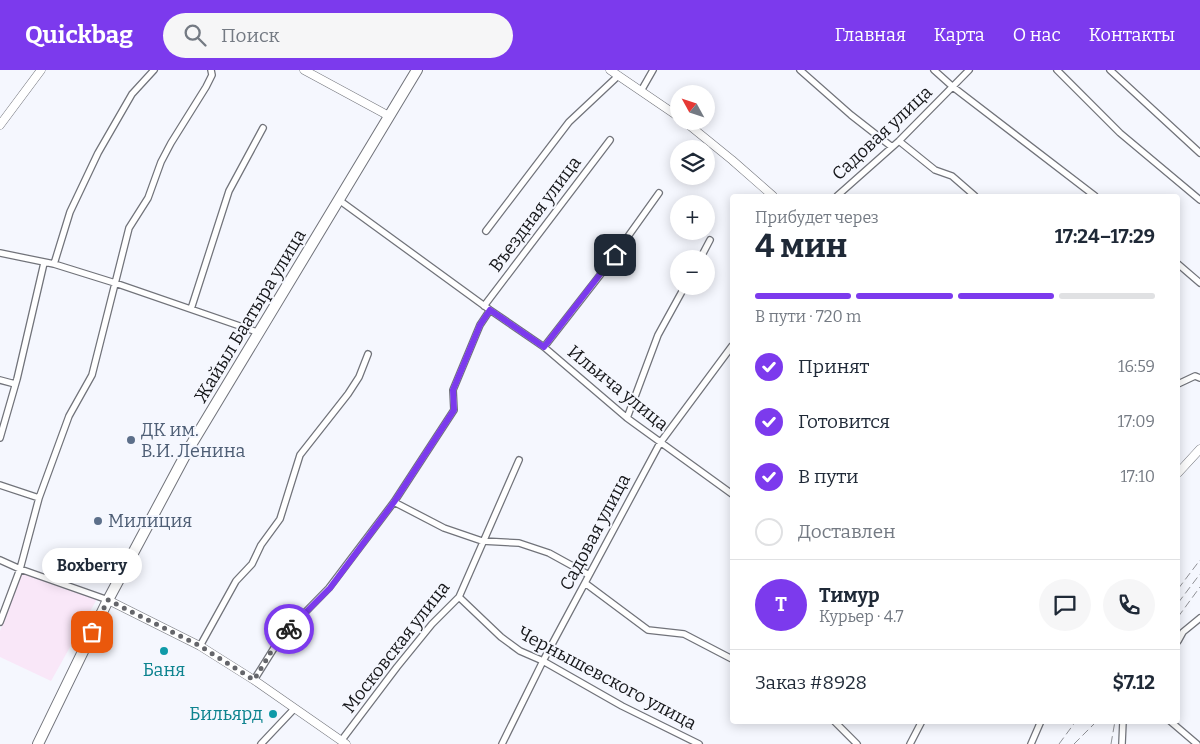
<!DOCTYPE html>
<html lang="ru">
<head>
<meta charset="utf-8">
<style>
  :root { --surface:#fff; --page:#f6f6f7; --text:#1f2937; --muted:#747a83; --line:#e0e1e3; --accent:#7c3aed }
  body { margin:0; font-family:Bitter,serif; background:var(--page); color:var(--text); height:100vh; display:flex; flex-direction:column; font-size:19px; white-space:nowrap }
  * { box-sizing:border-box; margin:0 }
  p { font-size:16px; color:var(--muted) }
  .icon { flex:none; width:28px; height:28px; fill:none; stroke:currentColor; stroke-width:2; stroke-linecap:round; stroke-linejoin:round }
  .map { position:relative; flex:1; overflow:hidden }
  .panel { position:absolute; left:730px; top:124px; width:450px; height:530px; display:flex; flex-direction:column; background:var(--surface); border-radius:5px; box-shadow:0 2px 12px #0003 }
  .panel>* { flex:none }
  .needle { width:32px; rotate:310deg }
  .tools { position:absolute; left:670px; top:15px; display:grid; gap:10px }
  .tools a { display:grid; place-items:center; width:45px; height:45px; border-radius:50%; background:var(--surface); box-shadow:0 2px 12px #0003; font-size:25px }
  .pin { position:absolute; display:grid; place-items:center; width:42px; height:42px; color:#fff; margin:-21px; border-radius:10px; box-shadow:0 2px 8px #0006 }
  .courier { position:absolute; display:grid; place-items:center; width:50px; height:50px; margin:-25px; border:4px solid #7c3aed; border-radius:50%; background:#fff; color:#222; box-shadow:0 1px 6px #0007 }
  .bubble { position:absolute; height:35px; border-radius:18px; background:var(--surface); box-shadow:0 2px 12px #0003; font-size:16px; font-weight:700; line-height:35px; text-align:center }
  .headline em { font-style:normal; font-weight:700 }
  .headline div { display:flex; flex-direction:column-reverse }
  .headline { display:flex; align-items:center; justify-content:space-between; height:85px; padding:0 25px }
  h1 { font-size:32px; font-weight:700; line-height:38px }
  .bar { display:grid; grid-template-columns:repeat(4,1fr); gap:8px 5px; align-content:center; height:60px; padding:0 25px }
  .bar i { height:6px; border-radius:4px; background:var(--line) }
  .bar .active { background:var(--accent) }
  .bar p { grid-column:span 4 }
  .line { display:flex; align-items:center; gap:12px; padding:0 25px; border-top:1px solid var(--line) }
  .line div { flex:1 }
  .round { display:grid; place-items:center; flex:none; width:52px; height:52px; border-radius:26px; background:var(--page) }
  ol { padding:0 25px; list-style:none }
  li { display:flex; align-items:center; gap:15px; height:55px }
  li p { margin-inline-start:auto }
  li .icon { padding:5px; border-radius:50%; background:var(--accent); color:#fff; stroke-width:4 }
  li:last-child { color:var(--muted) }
  li i { width:28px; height:28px; border:2px solid var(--line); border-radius:50% }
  header { display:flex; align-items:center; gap:30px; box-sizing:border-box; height:70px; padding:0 25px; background:var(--accent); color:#fff }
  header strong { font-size:24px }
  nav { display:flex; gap:28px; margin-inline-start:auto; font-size:18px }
  .search { width:350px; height:45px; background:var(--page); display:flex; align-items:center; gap:12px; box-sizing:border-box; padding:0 18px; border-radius:28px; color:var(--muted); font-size:19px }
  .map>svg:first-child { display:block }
  .industrial { fill:#f9e7f8 }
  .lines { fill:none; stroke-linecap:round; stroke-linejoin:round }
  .street-casing { stroke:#71737a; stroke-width:8 }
  .secondary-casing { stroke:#71737a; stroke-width:9 }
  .highway-casing { stroke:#71737a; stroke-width:12 }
  .street { stroke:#fff; stroke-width:5.5 }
  .secondary { stroke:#fff; stroke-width:8 }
  .highway { stroke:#fff; stroke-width:10 }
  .rail { stroke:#909196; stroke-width:1; stroke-dasharray:8 4; stroke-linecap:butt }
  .done { stroke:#64656a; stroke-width:5; stroke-dasharray:0 9 }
  .route { stroke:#7c3aed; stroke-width:6 }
  .service-dot { fill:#5c6f8a; stroke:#f5f7fe; stroke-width:2 }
  .culture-dot { fill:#0f9aa8; stroke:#f5f7fe; stroke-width:2 }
  .labels { text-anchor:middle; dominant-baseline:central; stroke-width:4; stroke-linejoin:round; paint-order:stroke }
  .street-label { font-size:18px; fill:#16171a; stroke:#f5f7fe }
  .service-label { font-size:18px; fill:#4e5e75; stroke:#f5f7fe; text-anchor:start }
  .culture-label { font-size:18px; fill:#0d838f; stroke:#f5f7fe }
</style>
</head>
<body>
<header>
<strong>Quickbag</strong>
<div class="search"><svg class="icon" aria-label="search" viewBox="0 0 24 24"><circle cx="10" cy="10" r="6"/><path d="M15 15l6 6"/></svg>Поиск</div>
<nav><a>Главная</a><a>Карта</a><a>О нас</a><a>Контакты</a></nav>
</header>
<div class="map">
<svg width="1200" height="674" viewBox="0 0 1200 674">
  <rect width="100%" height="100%" fill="#f5f7fe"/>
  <path class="industrial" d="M22 502 97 529 51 611 0 587V561Z"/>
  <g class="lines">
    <g class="street-casing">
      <path id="street" d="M800 0 851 45 892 77
        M934 0 953 17 1095 126
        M1057 0 1120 63 1200 130
        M1110 0 1200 83
        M641 21 653 0
        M899 71 935 100 952 106 975 126
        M837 126 899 71 969 0
        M339 130 490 240 544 277 627 348 732 424
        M486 161 569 52 618 6
        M0 183 54 194 115 213 260 263
        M700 189 710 170
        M54 194 70 142 98 83 132 24 154 0
        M1178 194 1200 213
        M484 236 610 70
        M191 239 229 121 263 58
        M544 277 604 200 659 123
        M0 310 15 314
        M1178 314 1195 306 1200 308
        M627 348 658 265 685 216
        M0 368 17 309 44 193
        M0 415 39 428
        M394 432 444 458 482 471 519 473 549 483 589 505
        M0 490 20 499 108 530
        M585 513 648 560 684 564 732 589
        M459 527 501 567 520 581 543 591 622 636 699 674
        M0 552 20 499 39 428 69 346 92 305 129 158 148 128 161 92 171 73 206 17 212 5 211 0
        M1178 571 1183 562 1200 548
        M200 576 236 511 252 494 261 475 280 449 300 385 348 324 359 307 368 284
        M254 610 281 567 329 518 394 432 454 340 453 320 480 255 490 240
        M834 651 857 674
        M1170 651 1197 674
        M341 671 397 597 432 554 459 527 519 390
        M261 674 294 639
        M502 674 543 591 660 373 732 276
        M910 674 922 651
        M1031 674 1041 651
        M1122 674 1123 651"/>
    </g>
    <g class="secondary-casing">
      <path id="secondary" d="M304 0 389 46
        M610 0 679 47
        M684 51 732 90 773 126
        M0 55 41 0
        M1178 403 1200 379
        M108 530 200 576 254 610 346 674"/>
    </g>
    <g class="highway-casing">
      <path id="highway" d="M38 674 108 530 188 380 417 0"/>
    </g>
    <use href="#street" class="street"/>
    <use href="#secondary" class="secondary"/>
    <use href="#highway" class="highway"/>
    <path class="rail" d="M1178 519 1200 490
      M1178 533 1200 504
      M1178 547 1200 517
      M1059 674 1076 651
      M1074 674 1097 651
      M1111 674 1115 651"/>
  </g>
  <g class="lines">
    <path class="done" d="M92 562 108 530 200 576 254 610 280 567 289 559"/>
    <path class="route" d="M289 559 330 518 394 432 454 340 453 320 480 255 490 240 544 277 615 185"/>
  </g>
  <g class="service-dot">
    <circle cx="131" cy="370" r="5"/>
    <circle cx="98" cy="451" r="5"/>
  </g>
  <g class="culture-dot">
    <circle cx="164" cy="581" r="5"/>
    <circle cx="273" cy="644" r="5"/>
  </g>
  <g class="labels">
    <g class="street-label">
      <text transform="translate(882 63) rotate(-43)">Садовая улица</text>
      <text transform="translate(535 144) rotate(-53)">Въездная улица</text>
      <text transform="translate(250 246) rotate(-59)">Жайыл Баатыра улица</text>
      <text transform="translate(618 318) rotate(39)">Ильича улица</text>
      <text transform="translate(595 462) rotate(-62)">Садовая улица</text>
      <text transform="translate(396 577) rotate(-52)">Московская улица</text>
      <text transform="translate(607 608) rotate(28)">Чернышевского улица</text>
    </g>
    <g class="service-label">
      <text x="141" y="360">ДК им.<tspan x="141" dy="21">В.И. Ленина</tspan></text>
      <text x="108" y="451">Милиция</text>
    </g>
    <g class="culture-label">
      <text x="164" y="600">Баня</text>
      <text x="263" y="644" text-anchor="end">Бильярд</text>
    </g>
  </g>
</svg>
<div class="tools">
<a><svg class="needle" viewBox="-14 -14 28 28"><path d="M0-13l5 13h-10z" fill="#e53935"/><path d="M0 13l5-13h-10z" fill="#747a83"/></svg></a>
<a><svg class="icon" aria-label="layers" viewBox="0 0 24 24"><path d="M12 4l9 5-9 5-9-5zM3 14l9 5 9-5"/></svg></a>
<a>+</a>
<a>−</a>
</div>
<div class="pin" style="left:92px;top:562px;background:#ea580c"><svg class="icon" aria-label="bag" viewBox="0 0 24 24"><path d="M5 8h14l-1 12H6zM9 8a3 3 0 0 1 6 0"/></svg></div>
<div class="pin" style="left:615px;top:185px;background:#1f2937"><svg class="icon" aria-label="home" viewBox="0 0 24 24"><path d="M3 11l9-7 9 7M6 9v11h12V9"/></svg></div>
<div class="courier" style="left:289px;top:559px"><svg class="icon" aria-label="bike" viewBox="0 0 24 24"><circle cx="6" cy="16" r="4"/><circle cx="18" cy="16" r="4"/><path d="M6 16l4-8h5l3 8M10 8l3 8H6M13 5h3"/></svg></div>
<div class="bubble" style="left:42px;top:478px;width:100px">Boxberry</div>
<section class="panel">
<div class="headline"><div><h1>4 мин</h1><p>Прибудет через</p></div><em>17:24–17:29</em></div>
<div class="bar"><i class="active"></i><i class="active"></i><i class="active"></i><i></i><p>В пути · 720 m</p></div>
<ol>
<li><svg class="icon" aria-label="check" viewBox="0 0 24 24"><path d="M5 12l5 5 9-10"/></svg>Принят<p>16:59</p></li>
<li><svg class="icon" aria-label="check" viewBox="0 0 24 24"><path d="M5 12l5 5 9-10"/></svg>Готовится<p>17:09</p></li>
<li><svg class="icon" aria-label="check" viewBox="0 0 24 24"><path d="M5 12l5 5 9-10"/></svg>В пути<p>17:10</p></li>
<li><i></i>Доставлен</li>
</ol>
<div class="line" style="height:90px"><b class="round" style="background:var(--accent);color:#fff">Т</b><div><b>Тимур</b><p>Курьер · 4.7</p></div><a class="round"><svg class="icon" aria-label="chat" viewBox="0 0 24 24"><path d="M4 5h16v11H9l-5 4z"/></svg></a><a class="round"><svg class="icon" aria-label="phone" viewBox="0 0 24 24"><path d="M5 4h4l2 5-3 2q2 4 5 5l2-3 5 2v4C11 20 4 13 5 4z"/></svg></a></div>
<div class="line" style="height:65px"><div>Заказ #8928</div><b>$7.12</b></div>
</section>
</div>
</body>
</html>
